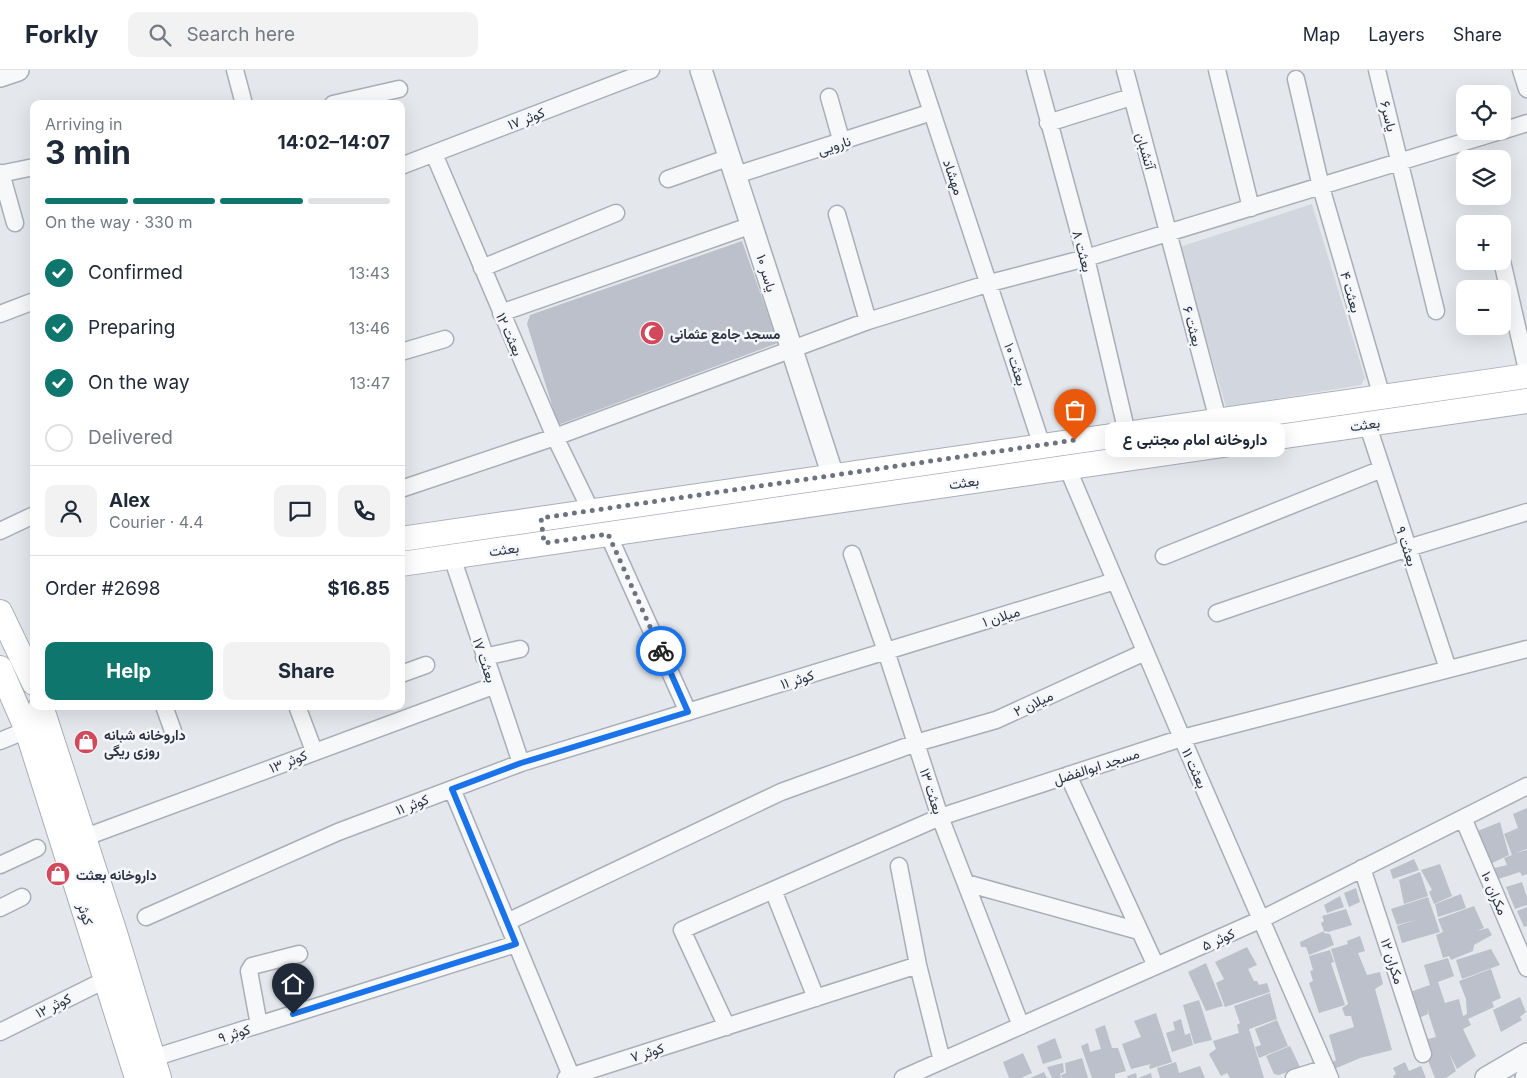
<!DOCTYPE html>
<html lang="en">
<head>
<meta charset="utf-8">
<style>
  :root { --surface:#fff; --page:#f2f2f3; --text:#1f2937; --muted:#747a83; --line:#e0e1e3; --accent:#0f766e }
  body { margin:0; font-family:Inter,Vazirmatn,sans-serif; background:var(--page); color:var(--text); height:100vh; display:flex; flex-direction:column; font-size:19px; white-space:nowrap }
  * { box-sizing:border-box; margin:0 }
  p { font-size:16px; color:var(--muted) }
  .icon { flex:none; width:28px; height:28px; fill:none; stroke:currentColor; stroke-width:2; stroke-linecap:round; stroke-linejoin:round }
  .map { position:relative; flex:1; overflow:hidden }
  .details { position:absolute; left:30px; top:30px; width:375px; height:610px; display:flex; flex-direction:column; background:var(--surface); border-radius:10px; box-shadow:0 5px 20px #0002 }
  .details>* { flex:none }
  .fabs { position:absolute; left:1456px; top:15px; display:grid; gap:10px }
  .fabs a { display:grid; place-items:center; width:55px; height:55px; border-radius:10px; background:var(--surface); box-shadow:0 5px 20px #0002; font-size:25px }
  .pin { position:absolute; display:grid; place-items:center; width:42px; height:42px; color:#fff; margin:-51px -21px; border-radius:50% 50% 50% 0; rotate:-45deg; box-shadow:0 0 5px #0007 }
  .pin .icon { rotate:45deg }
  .courier { position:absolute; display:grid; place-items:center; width:50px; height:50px; margin:-25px; border:4px solid #1a73e8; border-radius:50%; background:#fff; color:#222; box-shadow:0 1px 6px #0007 }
  .bubble { position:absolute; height:35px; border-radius:10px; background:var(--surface); box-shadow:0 5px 20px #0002; font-size:16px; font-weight:700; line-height:35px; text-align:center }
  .summary em { font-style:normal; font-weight:700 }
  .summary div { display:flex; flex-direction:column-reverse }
  .summary { display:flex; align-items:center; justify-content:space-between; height:85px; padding:0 15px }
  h1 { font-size:32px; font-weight:700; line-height:38px }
  .bar { display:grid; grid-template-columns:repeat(4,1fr); gap:8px 5px; align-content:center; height:60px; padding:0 15px }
  .bar i { height:6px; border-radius:4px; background:var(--line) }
  .bar .current { background:var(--accent) }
  .bar p { grid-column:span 4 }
  .line { display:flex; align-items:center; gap:12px; padding:0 15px; border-top:1px solid var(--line) }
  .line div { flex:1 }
  .round { display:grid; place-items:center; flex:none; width:52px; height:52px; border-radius:10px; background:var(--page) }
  ol { padding:0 15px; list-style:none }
  li { display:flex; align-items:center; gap:15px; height:55px }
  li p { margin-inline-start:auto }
  li .icon { padding:5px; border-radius:50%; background:var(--accent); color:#fff; stroke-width:4 }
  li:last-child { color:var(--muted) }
  li i { width:28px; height:28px; border:2px solid var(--line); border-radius:50% }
  .button { display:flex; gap:10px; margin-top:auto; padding:10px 15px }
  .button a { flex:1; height:58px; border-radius:10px; background:var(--accent); color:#fff; font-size:20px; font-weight:700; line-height:58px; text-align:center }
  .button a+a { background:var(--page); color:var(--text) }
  header { display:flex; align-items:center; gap:30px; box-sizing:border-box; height:70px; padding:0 25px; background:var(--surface); border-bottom:1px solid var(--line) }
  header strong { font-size:24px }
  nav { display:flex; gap:28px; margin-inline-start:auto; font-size:18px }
  .search { width:350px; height:45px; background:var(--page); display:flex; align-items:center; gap:12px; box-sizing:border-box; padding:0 18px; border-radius:10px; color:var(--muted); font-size:19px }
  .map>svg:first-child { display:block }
  .built { fill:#d2d6de }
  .building { fill:#bbc0ca }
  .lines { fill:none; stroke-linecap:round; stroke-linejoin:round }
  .minor-casing { stroke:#a9aeb7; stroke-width:19 }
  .tertiary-casing { stroke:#a9aeb7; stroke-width:24 }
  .secondary-casing { stroke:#a9aeb7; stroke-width:26 }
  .minor { stroke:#f7f8fa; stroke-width:16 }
  .tertiary { stroke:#f7f8fa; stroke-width:21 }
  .secondary { stroke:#fff; stroke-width:24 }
  .done { stroke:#6c737f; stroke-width:5; stroke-dasharray:0 9 }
  .route { stroke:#1a73e8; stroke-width:6 }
  .labels { text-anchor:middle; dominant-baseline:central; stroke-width:5; stroke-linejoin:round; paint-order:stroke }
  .street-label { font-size:14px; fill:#2b3445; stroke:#f4f6f9 }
  .poi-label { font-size:14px; font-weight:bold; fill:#2b3445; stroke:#f4f6f9; text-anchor:start }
</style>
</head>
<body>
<header>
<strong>Forkly</strong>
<div class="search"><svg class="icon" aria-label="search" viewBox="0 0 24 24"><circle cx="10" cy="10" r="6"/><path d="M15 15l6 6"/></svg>Search here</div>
<nav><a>Map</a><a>Layers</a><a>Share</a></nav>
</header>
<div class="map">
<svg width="1527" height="1008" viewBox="0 0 1527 1008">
  <rect width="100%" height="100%" fill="#e4e7ec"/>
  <path class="built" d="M1312 134 1365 308 1361 315 1226 337 1180 177Z"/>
  <path class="building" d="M742 171 778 273 558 355 527 254 530 245Z
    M1527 738V779L1515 783 1527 780V804L1522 806 1520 802 1492 811 1486 800 1507 795 1504 788 1512 785 1504 764 1518 758 1513 744Z
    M1500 752 1509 785 1484 797 1475 762Z
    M1414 789 1419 800 1393 809 1390 800Z
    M1440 794 1452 826 1434 834 1429 822 1432 820 1421 800Z
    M1420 802 1428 826 1404 834 1399 810Z
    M1522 812 1527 827V835L1515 839 1506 817Z
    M1356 818 1360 832 1349 837 1344 823Z
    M1461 824 1466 838 1438 847 1435 834Z
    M1340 826 1344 837 1327 843 1324 835Z
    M1428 827 1440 862 1402 873 1397 856 1415 850 1397 855 1391 839Z
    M1474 836 1484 858 1477 861 1488 858 1492 865 1474 875 1473 881 1451 890 1449 886 1443 888 1436 865 1443 862 1438 849Z
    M1527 837V856L1524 857 1517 841Z
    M1346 839 1352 855 1328 862 1324 861V863L1330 864 1334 875 1309 885 1306 877H1301L1300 872 1324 861 1321 853 1324 851 1322 846Z
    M1360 866 1365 881 1358 883 1367 905 1380 902 1383 914 1375 919 1392 980 1360 988 1332 1000 1329 994 1336 990 1329 965 1354 957 1351 946H1345L1342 938 1348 934 1331 879 1348 874 1347 871Z
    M1247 877 1257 895 1248 899 1254 911H1257L1259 915 1267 913 1270 922 1225 937 1216 913 1224 909 1215 892Z
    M1491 879 1500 895 1462 909 1456 890Z
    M1330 880 1334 892 1331 893 1345 935 1319 943 1309 913 1313 911 1310 901 1313 900 1309 886Z
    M1448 888 1454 906 1438 912 1445 933 1459 929 1463 946 1467 944 1466 929 1459 911 1491 899 1501 928 1492 932 1494 937 1468 949 1471 955 1463 959 1476 986 1457 999 1449 983 1456 1001 1446 1008H1435L1420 971 1436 967 1427 939 1428 944 1412 951 1404 924 1430 915 1424 895Z
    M1206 893 1223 936 1206 941 1188 902Z
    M1270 923 1277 949 1249 959 1264 1008H1230L1227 1003 1221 1006 1209 984 1216 979 1213 971 1239 963 1237 955 1240 953 1234 936Z
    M1520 927 1526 942 1520 947 1522 950 1501 962 1493 940Z
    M1199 930 1212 970 1194 974 1183 935Z
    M1156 943 1172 992 1150 999 1149 996 1151 994 1131 999 1122 974 1141 967 1134 951Z
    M1181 949 1185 965 1190 963 1193 975 1172 982 1166 963 1175 960 1173 952Z
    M1277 950 1288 976 1259 988 1255 977 1261 975 1255 959Z
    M1105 955 1112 978H1118L1126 1001 1115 1004V1008H1092L1081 976 1088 973 1090 982 1101 979 1095 959Z
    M1055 968 1062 988 1043 994 1037 976Z
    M1290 976 1300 997 1279 1005 1274 1004 1266 986Z
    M1023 983 1032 1003 1021 1008H1009L1003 992Z
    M1082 988 1088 1008H1062L1061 1005 1066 1003 1065 993Z
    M1176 992 1179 1003 1200 996 1205 1008H1160L1157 998Z
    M1405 992 1409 1001 1421 996 1426 1008H1394L1393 1006 1396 1004 1393 998Z
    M1063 993 1064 1002 1060 1004 1061 1008H1052L1047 997Z
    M1044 1002 1047 1008H1030Z
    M1136 1003 1137 1008H1128L1127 1006Z
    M1151 1003 1152 1008H1138Z"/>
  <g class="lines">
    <g class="minor-casing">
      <path id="minor" d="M235 0 244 34
        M918 0 1042 376
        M1035 0 1086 188 1127 363
        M1125 0 1218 350
        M1217 0 1251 138
        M1377 0 1436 241
        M1521 0 1527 19
        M1296 9 1321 117 1382 327
        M829 27 842 73
        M333 34 399 19
        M1048 53 1131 27
        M1502 61 1527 53
        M434 84 555 367 591 441
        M401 96 651 0
        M1 103 15 153
        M0 104 34 97
        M736 105 932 42
        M668 109 730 87
        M837 144 868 251
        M1502 191 1527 300
        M482 198 616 143
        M501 243 752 155
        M0 244 34 231
        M401 282 445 269
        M1367 353 1448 599
        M1067 397 1182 668 1330 1008
        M401 419 555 367 868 251 990 213 1086 188 1500 61
        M0 461 34 445
        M608 464 688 642
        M852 484 886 581 940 747 1021 956
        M1164 486 1382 399
        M452 487 521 693
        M1217 543 1408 478 1527 442
        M484 587 520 579
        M401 604 426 595
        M164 636 173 661
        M297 636 314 681
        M0 671 27 660
        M1068 705 1156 896
        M452 719 572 1008
        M1463 748 1527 898
        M83 768 493 616
        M0 795 37 778
        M899 796 918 895 942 991
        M1362 798 1423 984
        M966 813 1139 861
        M773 820 816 928
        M0 838 22 827
        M146 847 338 762 521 693 1115 511
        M507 852 781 722 916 673 996 650 1145 582
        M259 955 249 901 252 896 299 884
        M727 957 682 860 940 747 1182 668 1527 579
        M0 962 107 909
        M153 988 516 874
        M566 1008 918 895
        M903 1008 1262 849 1527 716
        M1294 1008 1326 998"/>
    </g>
    <g class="tertiary-casing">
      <path id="tertiary" d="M701 0 833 406
        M0 6 18 0
        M1486 1008 1527 984
        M1526 1008 1527 1007"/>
    </g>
    <g class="secondary-casing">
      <path id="secondary" d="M401 469 1527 306
        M401 494 1527 331
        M0 542 34 613
        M0 598 27 660 137 1008
        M41 636 115 863 159 1008"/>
    </g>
    <use href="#minor" class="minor"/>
    <use href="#tertiary" class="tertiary"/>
    <use href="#secondary" class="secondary"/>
  </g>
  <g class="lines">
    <path class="done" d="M661 581 608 464 544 473 541 448 1075 370"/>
    <path class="route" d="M293 944 516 874 452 719 521 693 688 642 661 581"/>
  </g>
  <defs>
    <g id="mosque-disc" transform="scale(1.25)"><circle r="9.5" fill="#d1495b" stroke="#f4f6f9"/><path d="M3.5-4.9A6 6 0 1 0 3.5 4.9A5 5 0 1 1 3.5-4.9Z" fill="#fff"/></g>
    <g id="shop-disc" transform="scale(1.25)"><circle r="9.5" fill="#d1495b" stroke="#f4f6f9"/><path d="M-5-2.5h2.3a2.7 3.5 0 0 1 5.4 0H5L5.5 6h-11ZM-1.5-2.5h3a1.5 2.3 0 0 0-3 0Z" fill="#fff"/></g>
  </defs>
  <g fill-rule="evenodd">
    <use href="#mosque-disc" x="652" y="263"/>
    <use href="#shop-disc" x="86" y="672"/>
    <use href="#shop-disc" x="58" y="804"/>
  </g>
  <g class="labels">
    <g class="street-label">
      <text transform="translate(1389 46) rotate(76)">یاسر۶</text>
      <text transform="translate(526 48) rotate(-21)">کوثر ۱۷</text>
      <text transform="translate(834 75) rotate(-18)">نارویی</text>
      <text transform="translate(1146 81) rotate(74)">آتشبان</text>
      <text transform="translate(954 107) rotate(71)">مهشاد</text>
      <text transform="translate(1083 181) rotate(75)">بعثت ۸</text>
      <text transform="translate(767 203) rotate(73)">یاسر ۱۰</text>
      <text transform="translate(1351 222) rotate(74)">بعثت ۴</text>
      <text transform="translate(1193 256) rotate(75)">بعثت ۶</text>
      <text transform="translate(510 264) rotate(66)">بعثت ۱۲</text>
      <text transform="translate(1016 294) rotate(72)">بعثت ۱۰</text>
      <text transform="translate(1365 354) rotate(-8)">بعثت</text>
      <text transform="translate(964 412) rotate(-8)">بعثت</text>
      <text transform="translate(1407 476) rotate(72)">بعثت ۹</text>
      <text transform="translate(504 479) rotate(-8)">بعثت</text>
      <text transform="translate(1001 546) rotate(-17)">میلان ۱</text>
      <text transform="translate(485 590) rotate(72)">بعثت ۱۷</text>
      <text transform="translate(797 609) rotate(-17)">کوثر ۱۱</text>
      <text transform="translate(1033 633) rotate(-25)">میلان ۲</text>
      <text transform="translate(288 691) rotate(-21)">کوثر ۱۳</text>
      <text transform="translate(1096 696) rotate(-18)">مسجد ابوالفضل</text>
      <text transform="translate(1195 698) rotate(66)">بعثت ۱۱</text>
      <text transform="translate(932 721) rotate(72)">بعثت ۱۳</text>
      <text transform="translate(412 734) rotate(-21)">کوثر ۱۱</text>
      <text transform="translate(1495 823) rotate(67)">مکران ۱۰</text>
      <text transform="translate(86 844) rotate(72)">کوثر</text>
      <text transform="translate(1218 869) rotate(-24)">کوثر ۵</text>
      <text transform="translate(1393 891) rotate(72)">مکران ۱۲</text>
      <text transform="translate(53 935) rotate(-26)">کوثر ۱۲</text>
      <text transform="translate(234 963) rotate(-17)">کوثر ۹</text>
      <text transform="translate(647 982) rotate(-17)">کوثر ۷</text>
    </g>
    <g class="poi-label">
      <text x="670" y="263">مسجد جامع عثمانی</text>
      <text x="104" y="664">داروخانه شبانه<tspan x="104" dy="16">روزی ریگی</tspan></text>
      <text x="76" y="804">داروخانه بعثت</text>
    </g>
  </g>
</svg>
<div class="fabs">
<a><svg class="icon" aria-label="locate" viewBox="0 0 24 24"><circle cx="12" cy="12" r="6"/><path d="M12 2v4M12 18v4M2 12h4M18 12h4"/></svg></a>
<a><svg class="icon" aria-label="layers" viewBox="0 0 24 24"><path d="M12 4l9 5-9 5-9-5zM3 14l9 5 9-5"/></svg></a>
<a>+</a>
<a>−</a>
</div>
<div class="pin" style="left:1075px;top:370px;background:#ea580c"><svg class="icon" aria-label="bag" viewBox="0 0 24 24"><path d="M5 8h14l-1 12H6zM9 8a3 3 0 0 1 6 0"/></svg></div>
<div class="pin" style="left:293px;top:944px;background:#1f2937"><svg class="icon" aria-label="home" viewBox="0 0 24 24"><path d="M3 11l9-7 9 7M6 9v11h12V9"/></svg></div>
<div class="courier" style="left:661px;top:581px"><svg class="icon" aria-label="bike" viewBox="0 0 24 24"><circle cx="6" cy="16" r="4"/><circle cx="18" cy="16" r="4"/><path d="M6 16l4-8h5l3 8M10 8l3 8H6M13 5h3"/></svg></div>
<div class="bubble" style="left:1105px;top:352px;width:180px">داروخانه امام مجتبی ع</div>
<section class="details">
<div class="summary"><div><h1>3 min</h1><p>Arriving in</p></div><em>14:02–14:07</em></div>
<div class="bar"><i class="current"></i><i class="current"></i><i class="current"></i><i></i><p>On the way · 330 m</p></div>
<ol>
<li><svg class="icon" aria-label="check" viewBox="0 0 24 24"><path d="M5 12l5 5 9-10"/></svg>Confirmed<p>13:43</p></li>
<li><svg class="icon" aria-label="check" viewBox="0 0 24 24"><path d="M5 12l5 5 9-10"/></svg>Preparing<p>13:46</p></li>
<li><svg class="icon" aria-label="check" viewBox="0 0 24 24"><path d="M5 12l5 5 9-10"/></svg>On the way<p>13:47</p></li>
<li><i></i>Delivered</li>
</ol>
<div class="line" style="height:90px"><a class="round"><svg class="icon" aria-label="person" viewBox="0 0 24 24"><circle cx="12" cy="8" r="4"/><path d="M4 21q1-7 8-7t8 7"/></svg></a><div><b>Alex</b><p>Courier · 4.4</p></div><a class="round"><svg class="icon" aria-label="chat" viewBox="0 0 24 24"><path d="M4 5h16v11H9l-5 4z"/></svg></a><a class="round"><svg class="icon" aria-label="phone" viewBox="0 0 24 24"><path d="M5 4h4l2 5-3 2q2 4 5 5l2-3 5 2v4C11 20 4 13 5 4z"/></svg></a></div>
<div class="line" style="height:65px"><div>Order #2698</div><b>$16.85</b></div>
<div class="button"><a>Help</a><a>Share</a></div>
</section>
</div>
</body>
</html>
